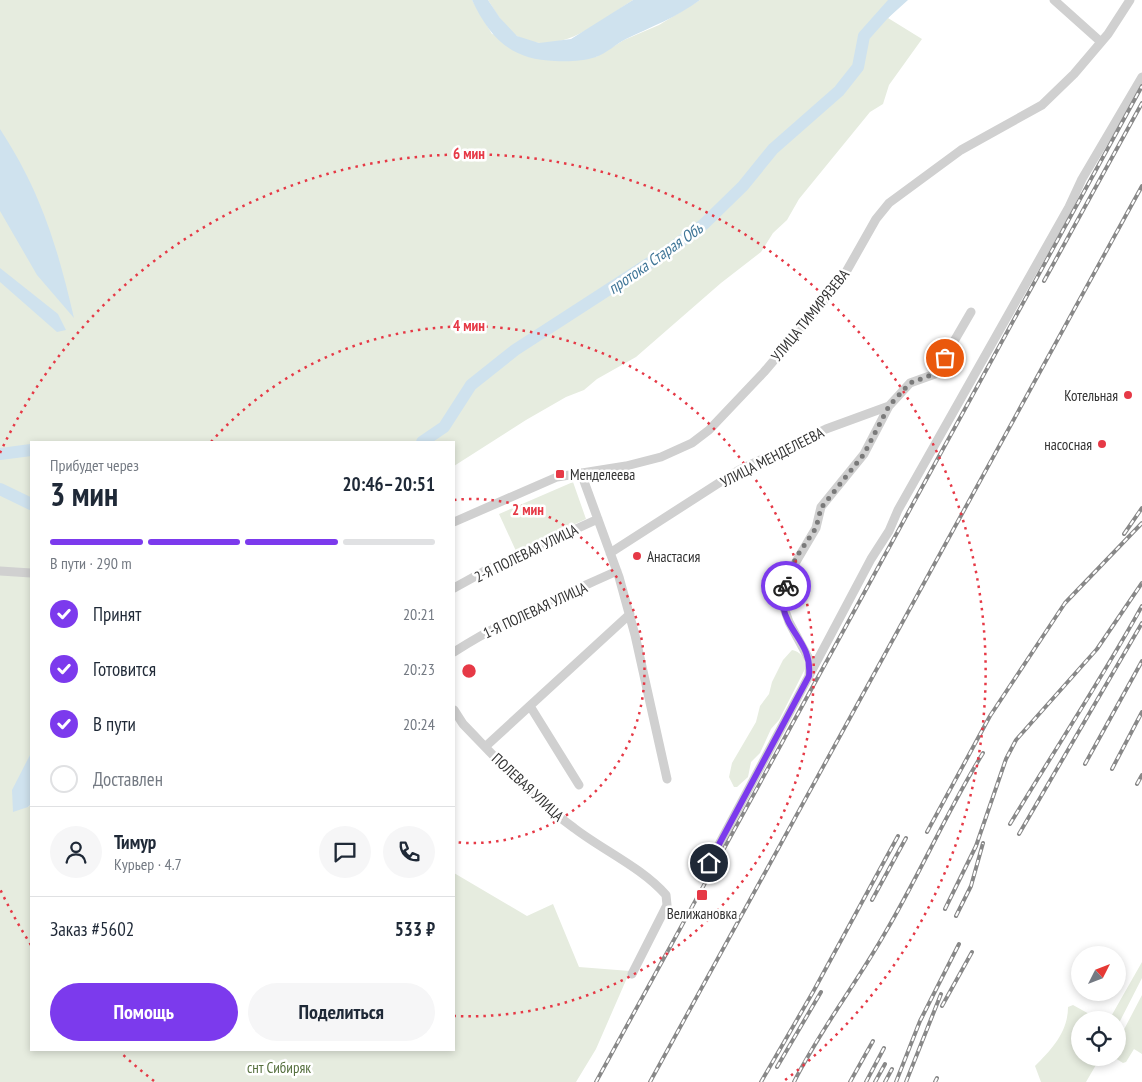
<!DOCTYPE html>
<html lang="ru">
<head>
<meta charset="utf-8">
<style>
  :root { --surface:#fff; --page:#f6f6f7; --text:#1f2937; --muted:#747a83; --line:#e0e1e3; --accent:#7c3aed }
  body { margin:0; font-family:"PT Sans Narrow",sans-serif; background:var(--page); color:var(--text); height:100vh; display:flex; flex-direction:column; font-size:19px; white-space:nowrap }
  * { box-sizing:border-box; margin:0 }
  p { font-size:16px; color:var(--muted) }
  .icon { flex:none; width:28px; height:28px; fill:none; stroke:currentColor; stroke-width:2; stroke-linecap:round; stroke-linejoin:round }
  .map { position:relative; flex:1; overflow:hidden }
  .drawer { position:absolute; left:30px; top:441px; width:425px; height:610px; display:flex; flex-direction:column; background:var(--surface); border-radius:0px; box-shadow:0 2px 8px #0003 }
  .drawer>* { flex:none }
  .needle { width:32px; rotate:48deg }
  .fabs { position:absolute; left:1071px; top:946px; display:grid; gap:10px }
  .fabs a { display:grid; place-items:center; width:55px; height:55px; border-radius:50%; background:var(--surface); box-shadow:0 2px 8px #0003; font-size:25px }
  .pin { position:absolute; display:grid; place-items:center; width:42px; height:42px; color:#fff; margin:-21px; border:2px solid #fff; border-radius:50%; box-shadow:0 1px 5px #0007 }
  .courier { position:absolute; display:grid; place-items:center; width:50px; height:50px; margin:-25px; border:4px solid #7c3aed; border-radius:50%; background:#fff; color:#222; box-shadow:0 1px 6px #0007 }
  .headline em { font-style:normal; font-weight:700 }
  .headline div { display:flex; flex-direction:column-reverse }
  .headline { display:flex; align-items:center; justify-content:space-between; height:85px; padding:0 20px }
  h1 { font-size:32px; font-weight:700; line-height:38px }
  .bar { display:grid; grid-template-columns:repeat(4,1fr); gap:8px 5px; align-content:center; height:60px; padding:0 20px }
  .bar i { height:6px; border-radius:4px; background:var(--line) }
  .bar .active { background:var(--accent) }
  .bar p { grid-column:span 4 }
  .line { display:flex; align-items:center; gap:12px; padding:0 20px; border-top:1px solid var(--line) }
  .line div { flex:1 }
  .round { display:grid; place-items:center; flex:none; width:52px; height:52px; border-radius:26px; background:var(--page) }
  ol { padding:0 20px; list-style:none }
  li { display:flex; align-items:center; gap:15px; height:55px }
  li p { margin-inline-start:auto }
  li .icon { padding:5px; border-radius:50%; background:var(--accent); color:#fff; stroke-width:4 }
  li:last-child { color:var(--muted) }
  li i { width:28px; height:28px; border:2px solid var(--line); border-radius:50% }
  .action { display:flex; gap:10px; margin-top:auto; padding:10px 20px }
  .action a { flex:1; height:58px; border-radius:30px; background:var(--accent); color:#fff; font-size:20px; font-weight:700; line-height:58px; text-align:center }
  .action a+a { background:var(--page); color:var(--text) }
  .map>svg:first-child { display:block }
  .green { fill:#e6ecdf }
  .water { fill:#cfe2ee }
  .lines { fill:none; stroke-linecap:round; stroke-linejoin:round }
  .river { stroke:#cfe2ee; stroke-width:12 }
  .minor { stroke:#d0d0d0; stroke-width:9 }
  .rail-casing { stroke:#888; stroke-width:4 }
  .rail { stroke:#fff; stroke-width:2; stroke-dasharray:5.5; stroke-linecap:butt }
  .done { stroke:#7a7a7a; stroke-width:5; stroke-dasharray:0 9 }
  .route { stroke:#7c3aed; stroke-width:6 }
  .ring { fill:none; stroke:#e63946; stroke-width:2.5; stroke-dasharray:2.5 5 }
  .poi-dot { fill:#e63946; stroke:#fff; stroke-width:2 }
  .labels { text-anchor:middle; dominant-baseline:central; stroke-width:5; stroke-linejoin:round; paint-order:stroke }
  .street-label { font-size:15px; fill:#333; stroke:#fff }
  .poi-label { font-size:15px; fill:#333; stroke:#fff; text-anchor:end }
  .park-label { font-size:15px; fill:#56703f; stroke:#fff }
  .water-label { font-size:16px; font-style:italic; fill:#3f7597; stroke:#fff }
  .centre { fill:#e63946; stroke:#fff; stroke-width:2.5 }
  .ring-label { font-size:15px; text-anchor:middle; font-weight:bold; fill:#e63946; stroke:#fff; stroke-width:5; stroke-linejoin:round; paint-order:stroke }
</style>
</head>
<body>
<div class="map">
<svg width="1142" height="1082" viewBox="0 0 1142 1082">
  <rect width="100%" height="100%" fill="#fff"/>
  <path class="green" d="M0 0H472L492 34 596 57 624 40 659 25 700 0H891L871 26 888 18 922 39 889 85 883 104 870 112 799 199 787 220 773 233 761 252 721 283 636 357 597 379 584 390 566 397 526 420 454 466V442H31V753L23 771 28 807 31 804V1050H454V873L527 916 553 904 579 967 630 971 596 1049 576 1082H0Z
    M488 0H633C600 21 558 59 517 36 505 29 496 12 488 0Z
    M573 482 586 519 516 551 499 514Z
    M792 650C800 651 806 659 806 667L779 720 771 729 760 753 751 762 748 777 737 787H734L729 777 732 763 756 722 760 706 769 694 772 682 783 660Z
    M1142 962V978L1118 1025V1020H1109Z
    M1142 995V1054L1134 1049 1126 1062 1123 1063 1115 1058H1118V1041Z
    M1073 1005 1100 1020H1080V1058H1100L1086 1082H1041L1035 1066C1052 1049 1068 1032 1068 1007Z"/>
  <path class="water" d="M472 0H488L500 18 517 36 539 43 571 39 633 0H700C677 17 651 27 626 39 616 44 607 53 596 57 584 61 568 62 555 61 511 60 490 38 472 0Z
    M891 0H908L888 18 869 27Z
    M0 129C41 192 57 245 74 318L37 275 0 211Z
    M0 268 58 314 66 330 57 332 0 282Z
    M31 753V804L28 807 13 812 12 790Z"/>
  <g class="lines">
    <path class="river" d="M422 442 444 427 471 385 515 350 668 251 704 224 743 186 773 149 839 91 858 67 864 36 896 0
      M0 454 31 450
      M0 489 31 504"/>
    <path class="minor" d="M1054 0 1101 42
      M581 473 619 577 635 635 667 779
      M454 522 557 477 626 466 661 457 692 443 709 430 764 372 830 294 846 272 876 219 889 203 961 150 1042 105 1074 74 1108 34 1130 0
      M610 553 739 470 826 429 889 406 910 383 935 374 971 312
      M0 571 31 573
      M454 588 492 567 598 519
      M454 652C505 619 562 596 617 571
      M809 676 871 559 889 531 898 510 1069 207 1082 179 1142 77
      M530 706 579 785
      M454 710 463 724C498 760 532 798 574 828 604 851 641 867 666 895L667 905 632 974
      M485 747 630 614
      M709 863 809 676 810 661 789 622 783 605 787 577 816 528 821 507 864 454 889 406"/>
    <g class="rail-casing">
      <path id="rail" d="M1044 281 1142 103
        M1124 534 1142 508
        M1085 764 1142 661
        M1112 769 1142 712
        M1137 784 1142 775
        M1010 824C1054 751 1101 680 1142 606
        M927 832 990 716 1065 603 1142 523
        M1019 834 1142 623
        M872 900 906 838
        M945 909 976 846 1006 759 1016 740 1097 649 1142 583
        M956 916 971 886 983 843
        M942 1006 972 952
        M777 1067 821 992
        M596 1082 1142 86
        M650 1082 1142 186
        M761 1082 813 992 898 836
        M794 1082C820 1030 856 984 885 933 920 874 947 811 983 753
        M850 1082 873 1041
        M866 1082 884 1048
        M875 1082 885 1064
        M885 1082 892 1069
        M896 1082 920 1021 959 944
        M906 1082 941 994
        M935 1082 937 1078"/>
    </g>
    <use href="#rail" class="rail"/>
  </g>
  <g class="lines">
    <path class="done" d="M786 586 787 577 797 556 816 528 821 508 864 454 889 406 910 383 934 374 945 358"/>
    <path class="route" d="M709 863 809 676C812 643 788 634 783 606 782 600 785 592 786 586"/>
  </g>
  <g class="ring">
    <path d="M454 500A172 172 0 1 1 454 842"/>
    <path d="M211 442A345 345 0 1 1 454 1016"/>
    <path d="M154 1081A517 517 0 0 1 120 1052M31 945A517 517 0 0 1 0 889M0 453A517 517 0 1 1 784 1081"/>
  </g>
  <g class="poi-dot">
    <circle cx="1128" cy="395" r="5"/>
    <circle cx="1102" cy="444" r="5"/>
    <rect x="555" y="469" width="10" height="10" rx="2.5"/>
    <circle cx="637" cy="556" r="5"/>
    <rect x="696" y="889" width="12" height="12" rx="2.5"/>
  </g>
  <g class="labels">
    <g class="street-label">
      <text transform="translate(810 315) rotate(-51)">УЛИЦА ТИМИРЯЗЕВА</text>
      <text transform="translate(772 457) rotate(-27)">УЛИЦА МЕНДЕЛЕЕВА</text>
      <text transform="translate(526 553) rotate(-26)">2-Я ПОЛЕВАЯ УЛИЦА</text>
      <text transform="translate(535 610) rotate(-25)">1-Я ПОЛЕВАЯ УЛИЦА</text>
      <text transform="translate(528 787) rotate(43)">ПОЛЕВАЯ УЛИЦА</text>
    </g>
    <g class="poi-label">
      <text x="1118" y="395">Котельная</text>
      <text x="1092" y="444">насосная</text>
      <text x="570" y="474" text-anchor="start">Менделеева</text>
      <text x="647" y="556" text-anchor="start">Анастасия</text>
      <text x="702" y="913" text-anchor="middle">Велижановка</text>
    </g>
    <g class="park-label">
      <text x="279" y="1067">снт Сибиряк</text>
    </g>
    <g class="water-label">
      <text transform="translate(655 258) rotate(-35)">протока Старая Обь</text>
    </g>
  </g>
  <circle cx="469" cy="671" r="8" class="centre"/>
  <g class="ring-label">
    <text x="469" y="159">6 мин</text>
    <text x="469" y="331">4 мин</text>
    <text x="528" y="515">2 мин</text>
  </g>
</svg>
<div class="fabs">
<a><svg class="needle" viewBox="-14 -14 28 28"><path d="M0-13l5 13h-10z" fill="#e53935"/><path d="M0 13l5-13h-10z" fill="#747a83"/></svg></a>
<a><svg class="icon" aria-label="locate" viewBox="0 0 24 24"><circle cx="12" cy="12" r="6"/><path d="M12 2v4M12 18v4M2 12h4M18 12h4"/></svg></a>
</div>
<div class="pin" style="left:945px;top:358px;background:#ea580c"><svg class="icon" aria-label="bag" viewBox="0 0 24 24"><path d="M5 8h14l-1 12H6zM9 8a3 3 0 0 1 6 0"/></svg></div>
<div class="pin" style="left:709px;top:863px;background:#1f2937"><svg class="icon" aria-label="home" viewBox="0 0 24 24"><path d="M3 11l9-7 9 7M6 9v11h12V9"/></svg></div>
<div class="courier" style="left:786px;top:586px"><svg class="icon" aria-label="bike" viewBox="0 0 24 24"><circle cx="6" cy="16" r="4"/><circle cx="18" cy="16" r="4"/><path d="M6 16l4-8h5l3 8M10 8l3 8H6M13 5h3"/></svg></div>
<section class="drawer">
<div class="headline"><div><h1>3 мин</h1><p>Прибудет через</p></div><em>20:46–20:51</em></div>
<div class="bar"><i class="active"></i><i class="active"></i><i class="active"></i><i></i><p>В пути · 290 m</p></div>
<ol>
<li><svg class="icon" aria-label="check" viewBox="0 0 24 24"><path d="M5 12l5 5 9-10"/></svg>Принят<p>20:21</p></li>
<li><svg class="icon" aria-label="check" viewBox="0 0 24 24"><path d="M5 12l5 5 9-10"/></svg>Готовится<p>20:23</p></li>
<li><svg class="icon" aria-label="check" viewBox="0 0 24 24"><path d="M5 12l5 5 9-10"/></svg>В пути<p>20:24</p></li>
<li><i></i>Доставлен</li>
</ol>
<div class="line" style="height:90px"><a class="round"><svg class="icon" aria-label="person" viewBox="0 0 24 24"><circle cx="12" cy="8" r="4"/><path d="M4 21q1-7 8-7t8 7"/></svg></a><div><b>Тимур</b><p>Курьер · 4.7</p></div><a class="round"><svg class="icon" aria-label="chat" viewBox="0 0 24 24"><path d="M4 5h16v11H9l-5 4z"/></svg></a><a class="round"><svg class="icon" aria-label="phone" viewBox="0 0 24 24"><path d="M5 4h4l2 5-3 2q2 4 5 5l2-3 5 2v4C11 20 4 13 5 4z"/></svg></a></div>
<div class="line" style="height:65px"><div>Заказ #5602</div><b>533 ₽</b></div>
<div class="action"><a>Помощь</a><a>Поделиться</a></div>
</section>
</div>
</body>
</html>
